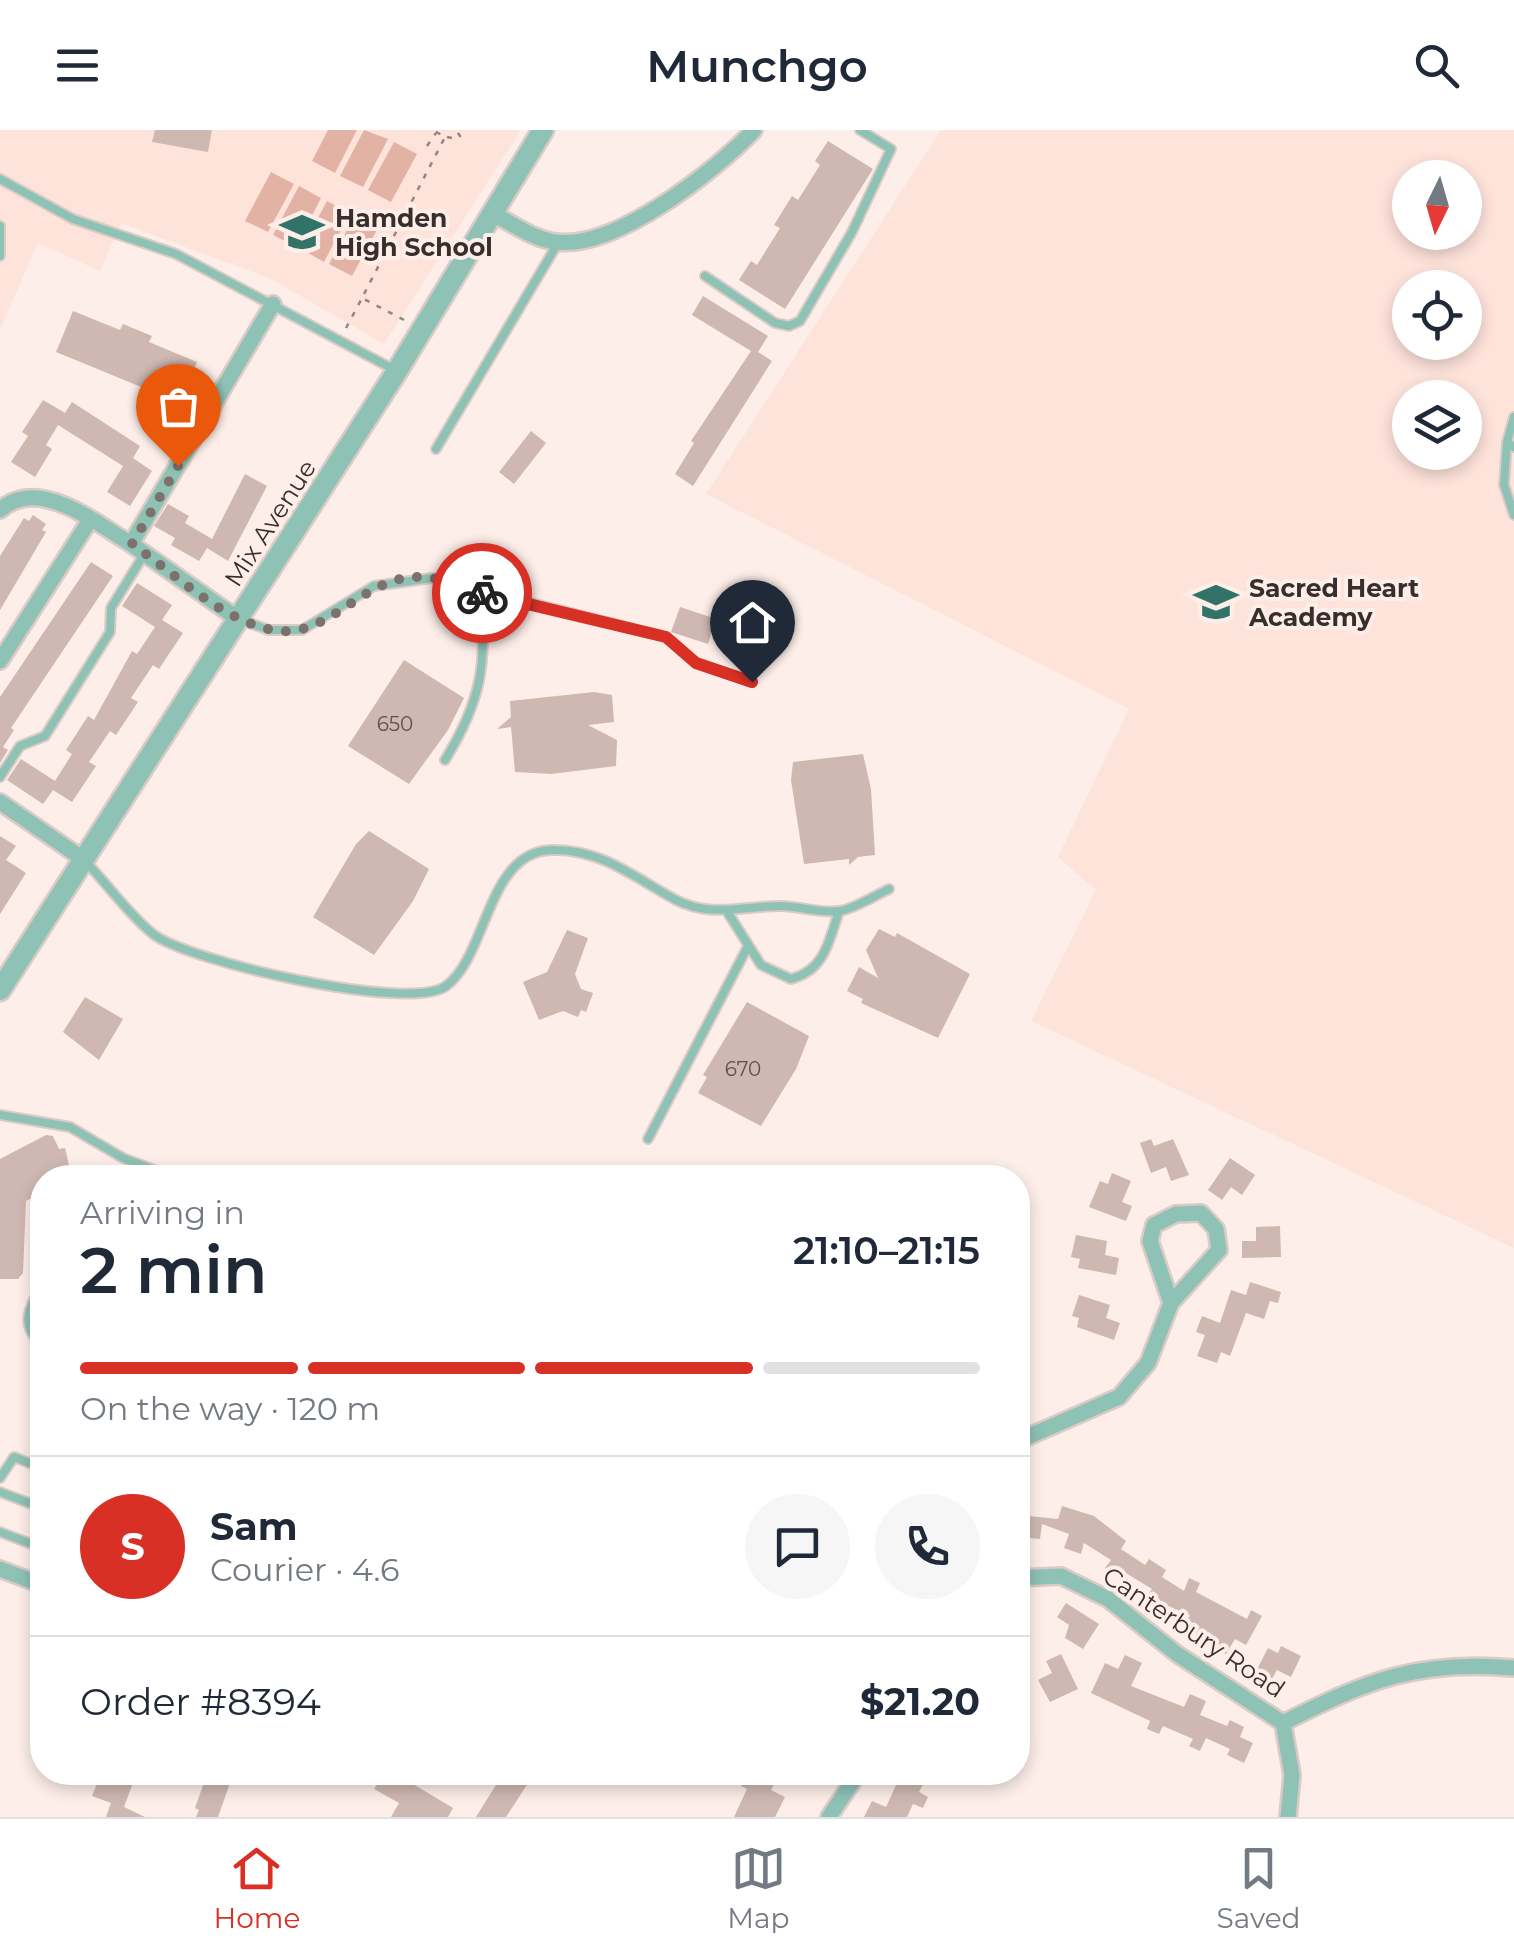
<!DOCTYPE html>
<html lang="en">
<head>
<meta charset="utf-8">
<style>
  :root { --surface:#fff; --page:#f6f6f7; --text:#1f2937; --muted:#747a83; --line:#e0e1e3; --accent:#d93025 }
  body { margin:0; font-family:Montserrat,sans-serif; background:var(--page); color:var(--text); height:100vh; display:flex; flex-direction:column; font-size:38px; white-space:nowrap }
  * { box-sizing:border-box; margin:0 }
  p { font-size:32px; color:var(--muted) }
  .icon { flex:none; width:55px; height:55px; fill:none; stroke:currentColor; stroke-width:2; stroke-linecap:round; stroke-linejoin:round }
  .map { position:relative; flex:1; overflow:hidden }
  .details { position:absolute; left:30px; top:1035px; width:1000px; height:620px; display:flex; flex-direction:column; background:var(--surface); border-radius:40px; box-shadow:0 5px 15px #0003 }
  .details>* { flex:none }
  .needle { width:65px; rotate:185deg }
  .controls { position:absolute; left:1392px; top:30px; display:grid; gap:20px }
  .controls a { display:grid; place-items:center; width:90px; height:90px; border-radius:50%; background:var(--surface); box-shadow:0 5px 15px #0003; font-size:50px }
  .pin { position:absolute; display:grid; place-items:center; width:85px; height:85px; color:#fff; margin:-102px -42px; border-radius:50% 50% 50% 0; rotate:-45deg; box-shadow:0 0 10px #0007 }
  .pin .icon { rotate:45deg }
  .courier { position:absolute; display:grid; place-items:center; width:100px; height:100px; margin:-50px; border:8px solid #d93025; border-radius:50%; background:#fff; color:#222; box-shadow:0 2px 12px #0007 }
  .summary em { font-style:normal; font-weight:600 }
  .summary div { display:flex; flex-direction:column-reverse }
  .summary { display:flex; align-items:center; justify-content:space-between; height:170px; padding:0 50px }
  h1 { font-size:65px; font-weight:600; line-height:75px }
  .bar { display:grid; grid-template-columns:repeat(4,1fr); gap:15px 10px; align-content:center; height:120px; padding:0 50px }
  .bar i { height:12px; border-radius:8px; background:var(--line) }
  .bar .on { background:var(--accent) }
  .bar p { grid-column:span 4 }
  .line { display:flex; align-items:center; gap:25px; padding:0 50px; border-top:2px solid var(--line) }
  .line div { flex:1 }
  .round { display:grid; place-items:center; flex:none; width:105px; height:105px; border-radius:52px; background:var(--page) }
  header { display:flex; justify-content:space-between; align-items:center; height:130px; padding:0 50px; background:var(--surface); font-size:45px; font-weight:600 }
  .menu { display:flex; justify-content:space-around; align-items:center; height:140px; border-top:2px solid var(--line); background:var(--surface); font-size:28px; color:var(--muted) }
  .menu a { display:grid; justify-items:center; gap:5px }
  .menu .on { color:var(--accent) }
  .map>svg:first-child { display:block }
  .built { fill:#fee3db; fill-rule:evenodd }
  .green { fill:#e2b3a5 }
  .building { fill:#cfb8b1 }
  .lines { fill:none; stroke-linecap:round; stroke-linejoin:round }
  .service-casing { stroke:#dacbc7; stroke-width:12 }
  .minor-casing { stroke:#dacbc7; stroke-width:20 }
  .tertiary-casing { stroke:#dacbc7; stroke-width:25 }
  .path { stroke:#928582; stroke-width:2.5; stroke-dasharray:5 8; stroke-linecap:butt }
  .service { stroke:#8ec2b5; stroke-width:8 }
  .minor { stroke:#8ec2b5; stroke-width:15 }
  .tertiary { stroke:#8ec2b5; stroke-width:20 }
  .done { stroke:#7d716e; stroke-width:10; stroke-dasharray:0 18 }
  .route { stroke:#d93025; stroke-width:12 }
  .labels { text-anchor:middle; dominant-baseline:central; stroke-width:8; stroke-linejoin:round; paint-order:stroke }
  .number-label { font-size:20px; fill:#5e504d }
  .poi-label { font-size:25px; font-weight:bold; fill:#382e2c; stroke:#fdeee9; text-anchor:start }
  .street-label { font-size:25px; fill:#382e2c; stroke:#fdeee9 }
</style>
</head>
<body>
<header><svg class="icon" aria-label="menu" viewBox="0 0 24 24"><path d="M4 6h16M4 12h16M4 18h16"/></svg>Munchgo<svg class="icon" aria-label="search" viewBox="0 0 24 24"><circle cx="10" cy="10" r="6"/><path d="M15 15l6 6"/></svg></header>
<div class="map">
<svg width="1514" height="1687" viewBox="0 0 1514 1687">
  <rect width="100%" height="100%" fill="#fdeee9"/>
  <path class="built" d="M0 0H521L384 214 269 148 121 93 100 141 38 113 0 199Z
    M941 0H1514V1118L1031 891 1096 760 1058 727 1129 579 706 364ZM1410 48H1465V102H1410ZM1410 158H1465V212H1410ZM1410 268H1465V322H1410Z"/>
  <path class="green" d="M328 0H357L335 43 312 31Z
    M364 0 388 9 363 57 340 46Z
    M394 12 417 24 391 72 368 60Z
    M271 42 294 54 268 102 245 91Z
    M299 56 321 68 296 117 273 105Z
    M327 71 350 83 324 132 301 119Z
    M355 85 378 98 352 146 329 134Z"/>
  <path class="building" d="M155 0H212L208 22 152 12Z
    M828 11 873 39 785 179 739 150 751 131 757 135 780 98 774 95 792 66 798 70 820 35 815 31Z
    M703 166 768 206 758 222 772 231 693 356 675 344 694 313 691 311 751 221 692 185Z
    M73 181 120 200 123 194 152 206 149 212 197 232 180 273 56 222Z
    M43 270 65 283 72 272 140 316 133 328 152 341 130 376 107 362 123 336 58 295 46 315 52 319 35 347 11 332 28 306 22 302Z
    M531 301 546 313 514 354 499 342Z
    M245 344 267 356 228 431 207 418 199 431 171 415 175 408 154 396 168 374 189 386 185 393 212 409Z
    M33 385 46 394 42 400 46 402 0 480V426L24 388 29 391Z
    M91 432 113 446 11 598 14 600 3 617 8 620 0 633V567Z
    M137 453 172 475 162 490 183 503 159 539 153 535 131 568 138 572 116 605 110 601 89 632 96 636 72 672 53 660 43 674 7 650 21 629 55 651 72 624 66 620 88 586 94 590 132 521 137 524 155 497 122 476Z
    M680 477 716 489 708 514 671 502Z
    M404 530 464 568 448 600 409 654 348 616Z
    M594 562 612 565 614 592 588 595 617 610 616 636 551 644 515 642 511 597 497 599 511 587 510 571Z
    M863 624 871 659 875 725 858 727 849 735V729L804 734 791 650 793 632Z
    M369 701 429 739 413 771 374 825 313 787 356 714Z
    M0 706 16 716 6 730 26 743 0 784Z
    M879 799 895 807 897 803 970 844 938 908 861 873 863 869 847 861 859 837 878 848 866 820Z
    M567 800 588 808 575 844 581 859 593 863 586 882 581 880 578 887 563 881 539 890 523 852 547 842Z
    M85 867 123 889 99 930 63 902Z
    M747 872 809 906 796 939 761 996 698 963 707 947 703 945Z
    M46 1005 53 1006 59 1019 65 1018 72 1048H42V1063L26 1071 23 1143 18 1149H0V1029Z
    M1151 1009 1154 1016 1173 1009 1189 1045 1171 1051 1166 1037 1151 1043 1140 1013Z
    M1230 1028 1255 1045 1242 1065 1231 1057 1222 1070 1208 1060Z
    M1112 1043 1131 1051 1122 1072 1132 1076 1126 1091 1089 1077 1100 1051 1108 1054Z
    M1280 1096 1281 1127 1242 1128V1111H1256V1097Z
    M1076 1105 1107 1111 1105 1125 1119 1128 1116 1145 1078 1138 1080 1129 1071 1127Z
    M1250 1152 1281 1162 1278 1173 1270 1171 1264 1189 1246 1183 1230 1226 1221 1222 1217 1233 1197 1226 1205 1205 1196 1202 1202 1186 1220 1193 1231 1160 1246 1165Z
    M1079 1165 1110 1175 1106 1188 1120 1193 1114 1210 1077 1197 1079 1188 1072 1186Z
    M1062 1376 1094 1386 1126 1411 1121 1419 1145 1435 1149 1429 1166 1440 1162 1447 1184 1461 1189 1448 1200 1453 1196 1462 1247 1489 1251 1480 1262 1486 1246 1515 1235 1509 1226 1524 1210 1515 1212 1511 1184 1498 1190 1485 1146 1467 1152 1459 1121 1440 1117 1446 1105 1438 1111 1430 1084 1413 1081 1424 1064 1418 1069 1404 1042 1394 1040 1409 1018 1407V1385L1058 1389Z
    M1066 1473 1099 1494 1083 1519 1065 1508 1069 1495 1057 1487Z
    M1281 1516 1301 1526 1291 1547 1277 1540 1272 1549 1256 1541 1268 1518 1278 1523Z
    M1061 1524 1078 1559 1050 1572 1038 1550 1052 1543 1046 1531Z
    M1125 1525 1142 1533 1131 1556 1184 1577 1190 1564 1206 1571 1200 1585 1227 1596 1230 1590 1244 1597 1240 1607 1253 1613 1244 1633 1227 1625 1230 1619 1206 1608 1200 1621 1189 1616 1193 1609 1163 1596 1159 1604 1147 1599 1150 1591 1091 1563 1105 1533 1118 1539Z
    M109 1642H137L124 1677 145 1687H106L111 1673 92 1666 100 1646 107 1648Z
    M363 1642H393L453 1678 448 1687H391L399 1673 374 1659 379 1651Z
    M504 1642 532 1647 506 1687H476Z
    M747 1642H780L771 1660 785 1667 775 1687H734L747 1659 741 1656Z
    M902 1642H929L919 1662 928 1667 923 1678 913 1674 907 1687H864L872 1671 886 1677Z
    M207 1644 230 1653 218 1687H196L199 1680 195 1678Z"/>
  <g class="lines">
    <g class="service-casing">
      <path id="service" d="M0 49 73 89 176 124 393 239
        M0 96V126
        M705 146 775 193 789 196 800 191 852 102 891 19 860 0
        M1514 287 1507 312 1514 317
        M1507 312 1504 355 1514 385
        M436 319 558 113
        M238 489 269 500H302L374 456 432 448 666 507 696 533 752 552
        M445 630C482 570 487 533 481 463
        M0 647 20 616 45 606 110 502 111 478 145 423
        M86 732C108 755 128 784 153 804 187 831 411 883 446 856 488 825 487 721 552 720 602 719 635 748 676 770 711 788 744 776 780 776 799 776 822 784 840 781 856 778 874 766 889 759
        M728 783 761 835 791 849C825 840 829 811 839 781
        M0 985 70 997 123 1028 176 1048
        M648 1009 748 816
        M42 1156C28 1178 20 1196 42 1215
        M0 1348 14 1327 42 1338
        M0 1362 42 1378
        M0 1402 42 1418"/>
    </g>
    <g class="minor-casing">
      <path id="minor" d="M492 83C511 93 535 110 556 112 615 120 715 41 754 0
        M0 380C39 345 97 394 131 414
        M238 489 131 414 273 174
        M0 531 90 390
        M0 672 83 729
        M1018 1311 1119 1267 1148 1233 1171 1173 1219 1120 1216 1099 1201 1083 1176 1084 1154 1095 1150 1111 1171 1173
        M0 1439 42 1455
        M1018 1448 1061 1446 1108 1469 1177 1524 1283 1593
        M829 1687 859 1642
        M1288 1687 1292 1645 1283 1593C1366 1551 1419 1529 1514 1538"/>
    </g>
    <g class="tertiary-casing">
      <path id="tertiary" d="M0 860 397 241 543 0"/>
    </g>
    <path class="path" d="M447 7 456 9 460 6 456 0
      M427 16 436 3
      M404 190 362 168 445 7 433 0
      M346 198 361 170"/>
    <use href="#service" class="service"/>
    <use href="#minor" class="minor"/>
    <use href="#tertiary" class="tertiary"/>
  </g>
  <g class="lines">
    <path class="done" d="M178 336 132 414C174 443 218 487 268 499 325 514 359 449 415 447 438 446 461 456 482 463"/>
    <path class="route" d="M482 463 666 507 696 533 752 552"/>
  </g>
  <defs>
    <g id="school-bare" transform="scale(3.45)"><path d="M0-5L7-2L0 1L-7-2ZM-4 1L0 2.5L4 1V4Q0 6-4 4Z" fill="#317467" stroke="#fdeee9" stroke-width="2.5" paint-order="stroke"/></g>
  </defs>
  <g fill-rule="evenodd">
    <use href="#school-bare" x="302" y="102"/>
    <use href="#school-bare" x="1216" y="472"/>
  </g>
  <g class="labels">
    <g class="number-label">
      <text x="395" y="594">650</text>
      <text x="743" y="939">670</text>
    </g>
    <g class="poi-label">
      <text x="335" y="88">Hamden<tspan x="335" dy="29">High School</tspan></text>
      <text x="1249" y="458">Sacred Heart<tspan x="1249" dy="29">Academy</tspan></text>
    </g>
    <g class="street-label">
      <text transform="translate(270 393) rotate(-57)">Mix Avenue</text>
      <text transform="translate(1194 1502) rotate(34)">Canterbury Road</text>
    </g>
  </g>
</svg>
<div class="controls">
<a><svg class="needle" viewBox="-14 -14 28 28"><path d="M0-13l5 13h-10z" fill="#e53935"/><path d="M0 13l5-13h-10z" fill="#747a83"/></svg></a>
<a><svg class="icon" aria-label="locate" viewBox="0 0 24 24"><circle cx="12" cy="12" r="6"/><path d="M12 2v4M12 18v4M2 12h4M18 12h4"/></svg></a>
<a><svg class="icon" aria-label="layers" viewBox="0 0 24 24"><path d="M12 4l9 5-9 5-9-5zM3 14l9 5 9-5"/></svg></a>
</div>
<div class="pin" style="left:178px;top:336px;background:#ea580c"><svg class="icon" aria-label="bag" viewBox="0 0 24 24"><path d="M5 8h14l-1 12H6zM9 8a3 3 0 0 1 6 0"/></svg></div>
<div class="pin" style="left:752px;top:552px;background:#1f2937"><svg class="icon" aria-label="home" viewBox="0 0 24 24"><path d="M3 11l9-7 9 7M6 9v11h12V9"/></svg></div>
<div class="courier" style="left:482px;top:463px"><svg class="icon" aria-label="bike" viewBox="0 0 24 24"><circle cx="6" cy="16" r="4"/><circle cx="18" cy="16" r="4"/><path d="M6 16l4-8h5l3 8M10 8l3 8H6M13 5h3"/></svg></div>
<section class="details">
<div class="summary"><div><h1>2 min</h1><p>Arriving in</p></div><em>21:10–21:15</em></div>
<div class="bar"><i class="on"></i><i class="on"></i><i class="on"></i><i></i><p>On the way · 120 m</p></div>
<div class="line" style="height:180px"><b class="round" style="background:var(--accent);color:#fff">S</b><div><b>Sam</b><p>Courier · 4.6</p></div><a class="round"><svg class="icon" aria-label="chat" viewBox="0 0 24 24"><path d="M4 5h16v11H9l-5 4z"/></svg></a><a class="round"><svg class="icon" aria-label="phone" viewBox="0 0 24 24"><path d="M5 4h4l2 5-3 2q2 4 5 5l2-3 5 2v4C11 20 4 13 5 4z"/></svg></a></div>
<div class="line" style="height:130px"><div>Order #8394</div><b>$21.20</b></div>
</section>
</div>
<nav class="menu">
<a class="on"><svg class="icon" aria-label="home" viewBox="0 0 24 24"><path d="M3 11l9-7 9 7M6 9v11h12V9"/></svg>Home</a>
<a><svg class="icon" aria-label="map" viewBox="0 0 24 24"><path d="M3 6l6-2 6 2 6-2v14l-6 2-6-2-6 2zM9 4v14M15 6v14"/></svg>Map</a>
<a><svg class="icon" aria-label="saved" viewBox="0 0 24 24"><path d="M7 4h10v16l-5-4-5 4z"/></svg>Saved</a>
</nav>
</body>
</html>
